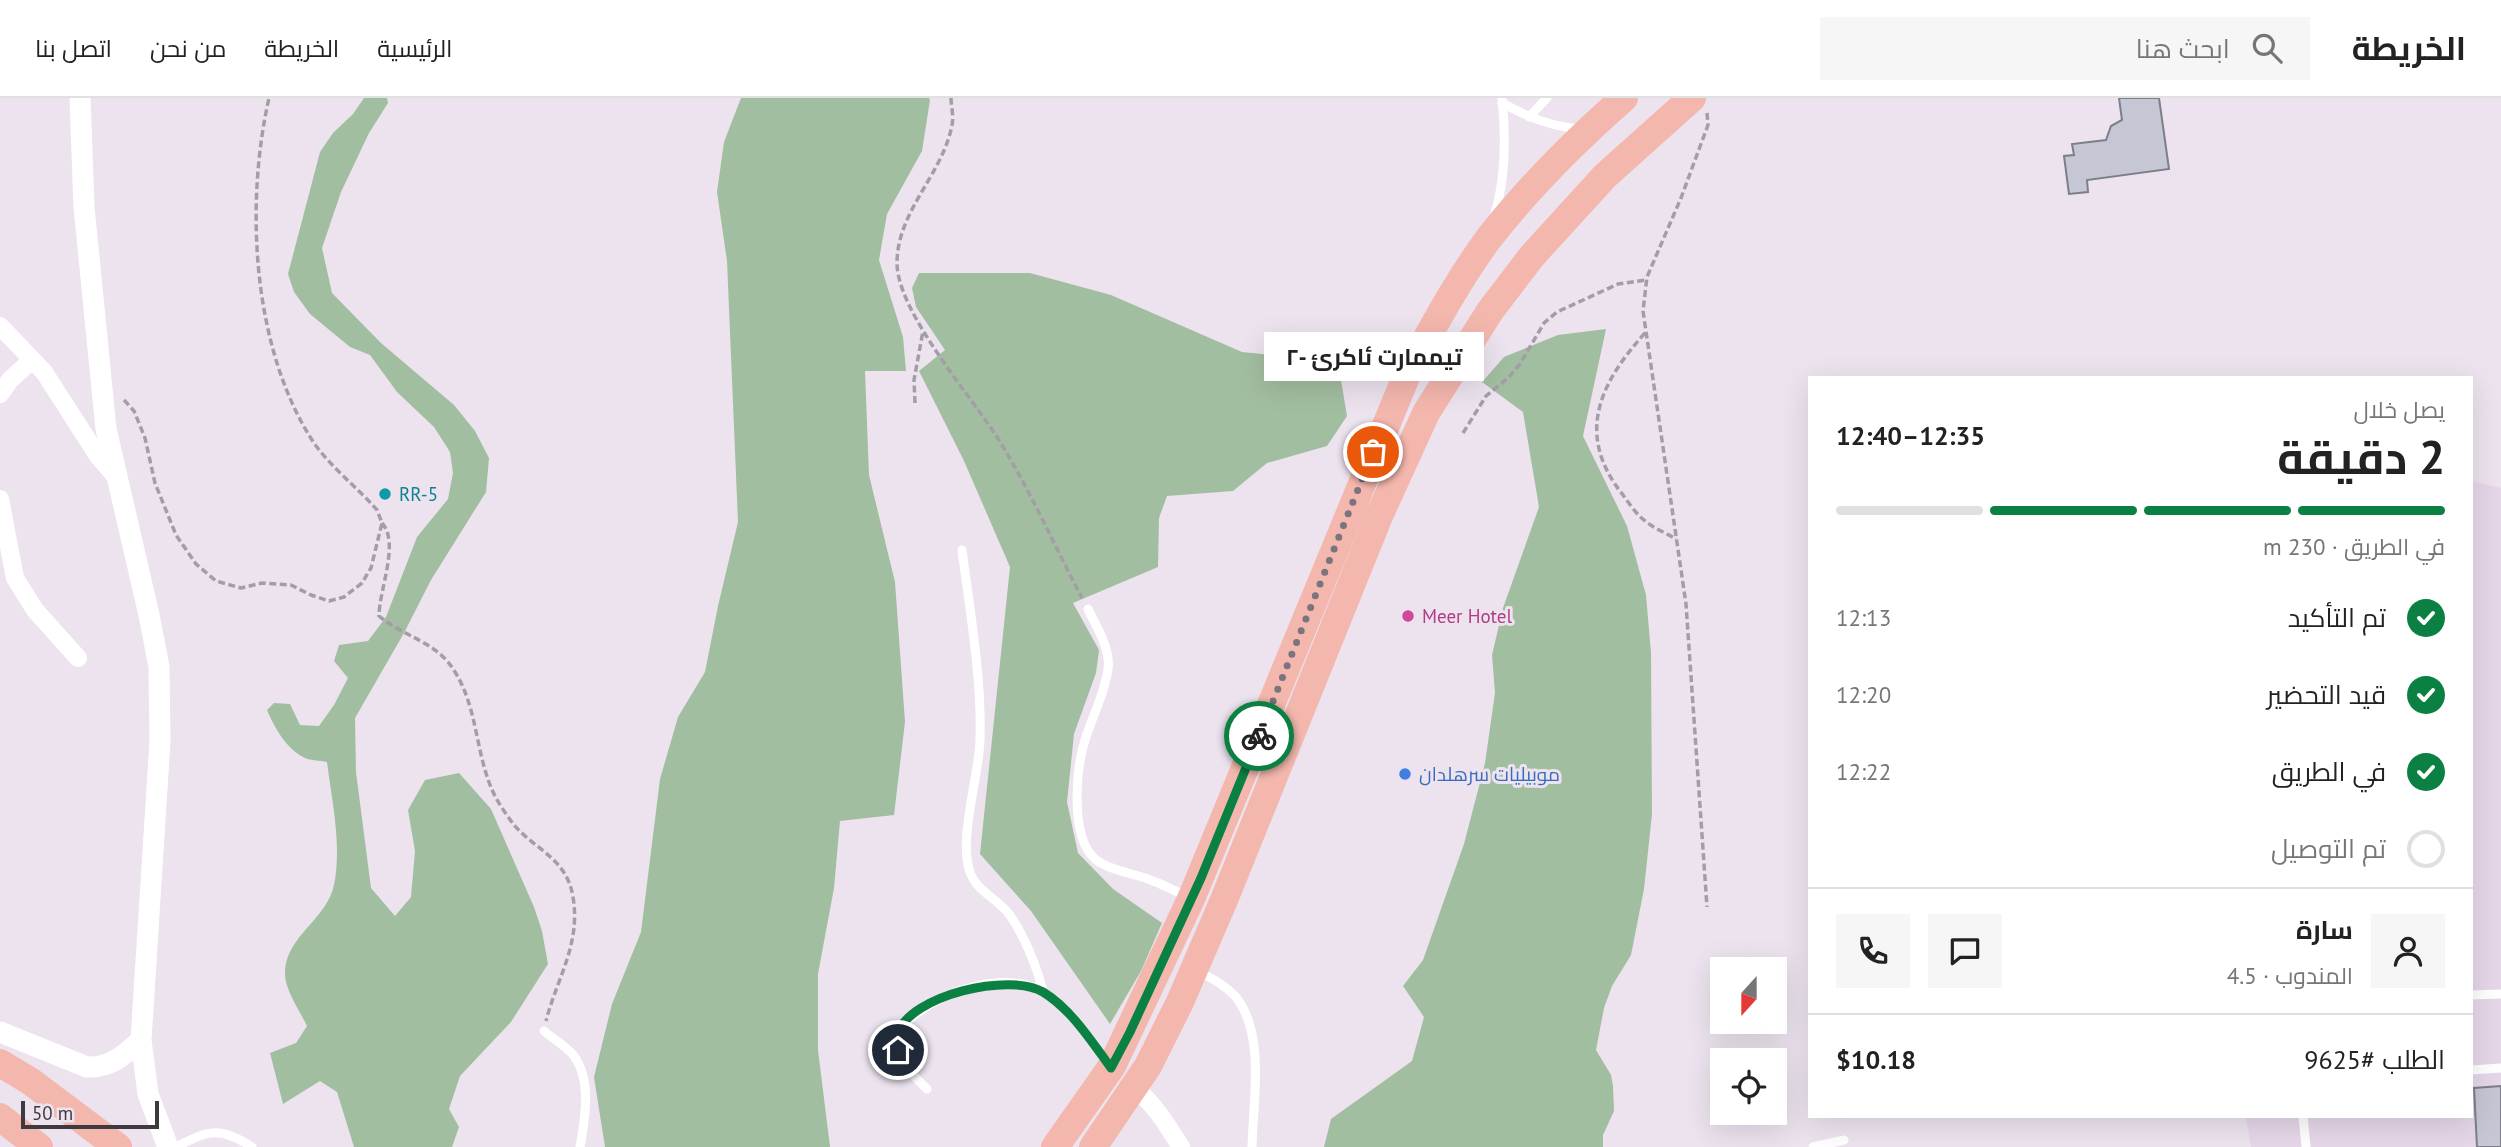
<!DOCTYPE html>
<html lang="ar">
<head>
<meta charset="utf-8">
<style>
  :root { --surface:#fff; --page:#f6f6f6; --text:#222; --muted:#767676; --line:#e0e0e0; --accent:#0b8043 }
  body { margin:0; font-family:"PT Sans",Cairo,sans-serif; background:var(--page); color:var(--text); direction:rtl; height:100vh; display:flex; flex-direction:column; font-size:26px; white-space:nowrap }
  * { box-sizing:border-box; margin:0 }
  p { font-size:23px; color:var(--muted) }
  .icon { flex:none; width:38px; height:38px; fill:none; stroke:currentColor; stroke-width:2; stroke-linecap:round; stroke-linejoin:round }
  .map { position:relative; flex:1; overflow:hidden; direction:ltr }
  .drawer { position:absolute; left:1808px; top:278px; width:665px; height:742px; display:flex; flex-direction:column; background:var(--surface); border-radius:0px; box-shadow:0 7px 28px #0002; direction:rtl }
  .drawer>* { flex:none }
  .needle { width:46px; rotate:201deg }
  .fabs { position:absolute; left:1710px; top:859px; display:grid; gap:14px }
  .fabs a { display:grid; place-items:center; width:77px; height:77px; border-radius:0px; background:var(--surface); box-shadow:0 7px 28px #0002; font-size:35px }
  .scale { position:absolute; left:21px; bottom:18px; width:138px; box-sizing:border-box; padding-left:7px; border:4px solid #3d393e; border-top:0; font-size:19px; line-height:24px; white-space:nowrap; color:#3d393e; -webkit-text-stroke:5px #ece3ee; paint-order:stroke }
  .pin { position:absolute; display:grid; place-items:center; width:60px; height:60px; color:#fff; margin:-30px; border:4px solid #fff; border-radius:50%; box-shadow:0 2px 7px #0007 }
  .courier { position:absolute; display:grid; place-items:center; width:70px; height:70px; margin:-35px; border:5px solid #0b8043; border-radius:50%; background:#fff; color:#222; box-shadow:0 2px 9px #0007 }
  .bubble { position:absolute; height:49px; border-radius:0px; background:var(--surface); box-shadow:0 7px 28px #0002; font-size:23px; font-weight:700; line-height:49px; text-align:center; direction:rtl }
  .head em { font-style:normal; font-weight:700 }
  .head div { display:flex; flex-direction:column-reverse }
  .head { display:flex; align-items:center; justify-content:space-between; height:119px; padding:0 28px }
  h1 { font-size:46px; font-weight:700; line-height:52px }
  .bar { display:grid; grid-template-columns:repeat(4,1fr); gap:10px 7px; align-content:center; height:84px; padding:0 28px }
  .bar i { height:9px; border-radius:5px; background:var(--line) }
  .bar .active { background:var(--accent) }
  .bar p { grid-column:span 4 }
  .line { display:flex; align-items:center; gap:18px; padding:0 28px; border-top:2px solid var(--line) }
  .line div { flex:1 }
  .round { display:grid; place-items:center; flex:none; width:74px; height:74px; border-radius:0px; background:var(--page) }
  ol { padding:0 28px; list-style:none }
  li { display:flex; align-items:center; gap:21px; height:77px }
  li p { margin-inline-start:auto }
  li .icon { padding:7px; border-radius:50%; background:var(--accent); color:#fff; stroke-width:4 }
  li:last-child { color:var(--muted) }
  li i { width:38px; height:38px; border:4px solid var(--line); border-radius:50% }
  header { display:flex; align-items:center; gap:42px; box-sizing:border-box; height:98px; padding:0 35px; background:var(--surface); border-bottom:2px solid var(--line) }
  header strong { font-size:33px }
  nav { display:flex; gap:38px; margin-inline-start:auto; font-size:24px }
  .search { width:490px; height:63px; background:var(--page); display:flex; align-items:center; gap:18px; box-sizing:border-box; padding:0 24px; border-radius:0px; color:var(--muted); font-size:26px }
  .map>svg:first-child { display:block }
  .built { fill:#e5d7e8 }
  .green { fill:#a2bea1 }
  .building { fill:#c6c7d4; stroke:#7d7e89; stroke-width:2 }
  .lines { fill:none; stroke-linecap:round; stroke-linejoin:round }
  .path { stroke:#a49da6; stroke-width:3.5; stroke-dasharray:7 3.5; stroke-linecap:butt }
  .service { stroke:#fff; stroke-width:9 }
  .minor { stroke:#fff; stroke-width:18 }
  .tertiary { stroke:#fff; stroke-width:21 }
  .trunk { stroke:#f4b7ae; stroke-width:28 }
  .done { stroke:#7a747c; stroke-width:7; stroke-dasharray:0 12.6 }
  .route { stroke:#0b8043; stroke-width:9 }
  .culture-dot { fill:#0f9aa8; stroke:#ece3ee; stroke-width:2.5 }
  .hotel-dot { fill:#d1479c; stroke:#ece3ee; stroke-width:2.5 }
  .shop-dot { fill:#3f7fe0; stroke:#ece3ee; stroke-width:2.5 }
  .labels { text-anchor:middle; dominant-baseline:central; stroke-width:6; stroke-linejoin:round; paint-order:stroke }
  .culture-label { font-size:19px; fill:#0d838f; stroke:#ece3ee; text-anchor:start }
  .hotel-label { font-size:19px; fill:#b23c85; stroke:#ece3ee; text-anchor:start }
  .shop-label { font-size:19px; fill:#366cbe; stroke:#ece3ee; text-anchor:start }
</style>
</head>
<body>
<header>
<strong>الخريطة</strong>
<div class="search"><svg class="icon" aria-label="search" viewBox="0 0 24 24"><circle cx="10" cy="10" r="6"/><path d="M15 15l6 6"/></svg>ابحث هنا</div>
<nav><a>الرئيسية</a><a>الخريطة</a><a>من نحن</a><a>اتصل بنا</a></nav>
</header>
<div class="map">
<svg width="2501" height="1049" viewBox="0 0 2501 1049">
  <rect width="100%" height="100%" fill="#ece3ee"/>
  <path class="built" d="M2471 383 2501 390V1049H2251L2246 1019 2471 1018Z"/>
  <path class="green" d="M364 0H387L388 5 369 35 341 94 322 150 332 195 381 245 454 307 475 333 489 360 486 394 431 482 404 535 355 620 356 674 371 790 395 818 411 799 415 753 408 712 425 682 459 675 491 711 534 809 542 833 548 866 511 924 460 978 449 1011 459 1029 452 1049H354L337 994 320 983 283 1006 270 955 296 945 307 928C300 913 284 891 285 874 286 838 327 821 334 787 342 747 332 704 327 664 320 662 311 663 305 660 287 652 274 629 267 612L274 605 290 606 300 627 319 628 334 607 348 580 334 563 339 547 368 543 386 519 417 439 448 401 453 375 450 354 434 329 397 294 370 257 350 249 310 216 294 194 288 176 320 54 333 35 353 16Z
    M741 0H929L930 2 922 53 887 116 879 162 903 239 906 273H865L869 377 895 484 905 624 894 717 840 723 834 790 818 876V952L830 1049H605L594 979 612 906 641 834 660 681 678 619 705 574 718 508 738 424 727 163 717 94 724 44Z
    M919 175H1030L1111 197 1242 254 1292 259 1329 256 1339 270 1347 318 1327 348 1267 365 1233 393 1167 398 1159 420 1158 469 1073 505 1099 552 1096 575 1074 636 1067 704 1078 755 1113 791 1162 825 1141 873 1110 926 1031 813 980 756 1010 469 964 363 919 273 945 252 916 209 912 190Z
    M1606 231 1583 338 1627 428 1646 497 1651 555 1652 716 1644 791 1631 857 1612 888 1604 910 1596 952 1611 977 1613 988 1614 1013 1603 1037V1049H1324L1331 1021 1412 963 1424 919 1403 888 1423 862 1464 746 1485 665 1495 595 1492 557 1503 510 1539 409 1523 314 1482 284 1504 259 1558 237Z"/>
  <path class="building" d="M2119 0H2159L2169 71 2087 82 2088 94 2069 96 2064 58 2074 57 2072 46 2106 42 2111 28 2122 22Z
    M2501 988V1049H2477L2474 990Z"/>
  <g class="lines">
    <path class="path" d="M951 0C951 8 954 18 952 27 943 76 897 113 897 165 897 213 970 297 997 339 1029 390 1054 447 1082 500
      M1707 15 1708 27 1681 100 1647 179 1643 213 1686 506 1707 809
      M1645 235C1599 286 1575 337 1623 397 1629 405 1636 416 1644 422 1653 430 1666 435 1676 441
      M124 302 134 313 145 340 155 385 176 437 196 466 216 483 241 490 262 485 291 487 311 497 329 503 344 499 362 485 371 470 382 425 377 412C357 389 329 368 312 342 252 248 245 106 269 0
      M915 305 914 282 923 233
      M1463 335 1486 298 1508 280 1520 266 1544 225 1557 214 1618 186 1646 182
      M382 425C400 445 379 492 379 518 404 539 438 544 455 574 479 612 475 660 496 700 501 709 508 719 514 727 537 753 567 761 573 799 581 846 557 880 546 923"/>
    <path class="service" d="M1502 5C1528 19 1550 28 1579 31
      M1529 19 1547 0
      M1495 116C1506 79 1506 39 1502 0
      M962 452C970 513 982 581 980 642 979 679 958 741 970 774 976 793 998 801 1009 816 1023 835 1038 871 1043 894
      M1088 511C1096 528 1111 551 1108 571 1105 595 1092 619 1085 642 1076 671 1070 737 1094 760 1108 773 1135 775 1153 783 1164 787 1175 793 1187 798
      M1199 874C1212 880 1225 887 1235 898 1266 935 1253 1004 1252 1049
      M2471 897 2501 896
      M544 933C553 941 566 948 574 958 592 983 585 1021 580 1049
      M2471 972 2501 970
      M927 991C914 978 892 958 897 937 898 930 905 925 910 921 941 894 999 873 1039 892 1066 905 1091 942 1108 966
      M2303 1018 2306 1049
      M176 1049C209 1032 220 1028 252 1049
      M1813 1049 1844 1042"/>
    <path class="minor" d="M0 228 44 274 98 358 116 379
      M0 296 10 282 32 262
      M0 401 15 480 35 512 78 560
      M1134 990C1155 1006 1167 1027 1181 1049"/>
    <path class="tertiary" d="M80 0 84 109 106 331 149 517 159 569 160 643 141 942 148 996 168 1049
      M0 934 87 969C111 970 124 957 141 942"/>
    <path class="trunk" d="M0 965 30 983 118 1049
      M0 1019 39 1049
      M1055 1049 1112 968 1191 801 1408 274C1433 229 1458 182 1489 140 1529 89 1575 43 1624 0
      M1093 1049 1148 968 1180 904 1224 802 1379 418 1426 315 1490 213 1532 158 1605 78 1692 0"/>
  </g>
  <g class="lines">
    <path class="done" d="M1259 638 1373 354"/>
    <path class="route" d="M898 952C897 947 896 941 897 936 911 897 1009 874 1043 894 1071 911 1092 944 1111 970L1130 934 1201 780 1259 638"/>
  </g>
  <circle class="culture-dot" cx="385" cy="396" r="7"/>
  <circle class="hotel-dot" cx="1408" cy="518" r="7"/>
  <circle class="shop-dot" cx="1405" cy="676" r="7"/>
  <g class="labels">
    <g class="culture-label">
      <text x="399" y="396">RR-5</text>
    </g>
    <g class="hotel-label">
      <text x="1422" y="518">Meer Hotel</text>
    </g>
    <g class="shop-label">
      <text x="1419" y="676">موبيليات سرهلدان</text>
    </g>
  </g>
</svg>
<div class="fabs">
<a><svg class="needle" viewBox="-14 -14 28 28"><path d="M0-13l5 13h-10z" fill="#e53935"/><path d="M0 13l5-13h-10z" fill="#767676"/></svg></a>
<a><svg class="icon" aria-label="locate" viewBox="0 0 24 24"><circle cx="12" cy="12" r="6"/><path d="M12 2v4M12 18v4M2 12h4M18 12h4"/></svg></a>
</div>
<div class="scale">50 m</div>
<div class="pin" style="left:1373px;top:354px;background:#ea580c"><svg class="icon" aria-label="bag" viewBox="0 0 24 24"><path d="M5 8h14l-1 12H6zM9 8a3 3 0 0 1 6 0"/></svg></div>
<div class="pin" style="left:898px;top:952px;background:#1f2937"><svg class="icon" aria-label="home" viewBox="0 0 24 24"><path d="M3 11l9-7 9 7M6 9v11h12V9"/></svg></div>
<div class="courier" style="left:1259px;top:638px"><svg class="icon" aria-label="bike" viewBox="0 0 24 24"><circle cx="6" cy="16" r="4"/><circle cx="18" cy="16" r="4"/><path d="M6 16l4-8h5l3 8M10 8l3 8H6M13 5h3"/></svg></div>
<div class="bubble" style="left:1264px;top:234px;width:220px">تيممارت ئاكرئ -٢</div>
<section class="drawer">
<div class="head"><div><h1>2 دقيقة</h1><p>يصل خلال</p></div><em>12:35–12:40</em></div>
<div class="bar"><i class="active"></i><i class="active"></i><i class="active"></i><i></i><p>في الطريق · 230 m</p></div>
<ol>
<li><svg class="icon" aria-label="check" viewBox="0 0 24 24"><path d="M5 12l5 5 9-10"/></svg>تم التأكيد<p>12:13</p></li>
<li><svg class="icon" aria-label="check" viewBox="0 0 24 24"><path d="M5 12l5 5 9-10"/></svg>قيد التحضير<p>12:20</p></li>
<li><svg class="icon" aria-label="check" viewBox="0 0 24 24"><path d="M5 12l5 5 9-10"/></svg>في الطريق<p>12:22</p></li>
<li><i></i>تم التوصيل</li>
</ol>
<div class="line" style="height:126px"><a class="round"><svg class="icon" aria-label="person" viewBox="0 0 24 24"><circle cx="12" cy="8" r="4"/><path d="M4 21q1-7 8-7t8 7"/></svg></a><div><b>سارة</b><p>المندوب · 4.5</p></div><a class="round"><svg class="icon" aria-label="chat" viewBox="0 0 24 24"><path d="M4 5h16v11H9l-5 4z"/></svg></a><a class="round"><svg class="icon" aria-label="phone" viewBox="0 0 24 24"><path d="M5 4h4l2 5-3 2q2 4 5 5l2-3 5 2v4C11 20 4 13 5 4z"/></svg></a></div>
<div class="line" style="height:91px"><div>الطلب #9625</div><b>$10.18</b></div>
</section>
</div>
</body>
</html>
